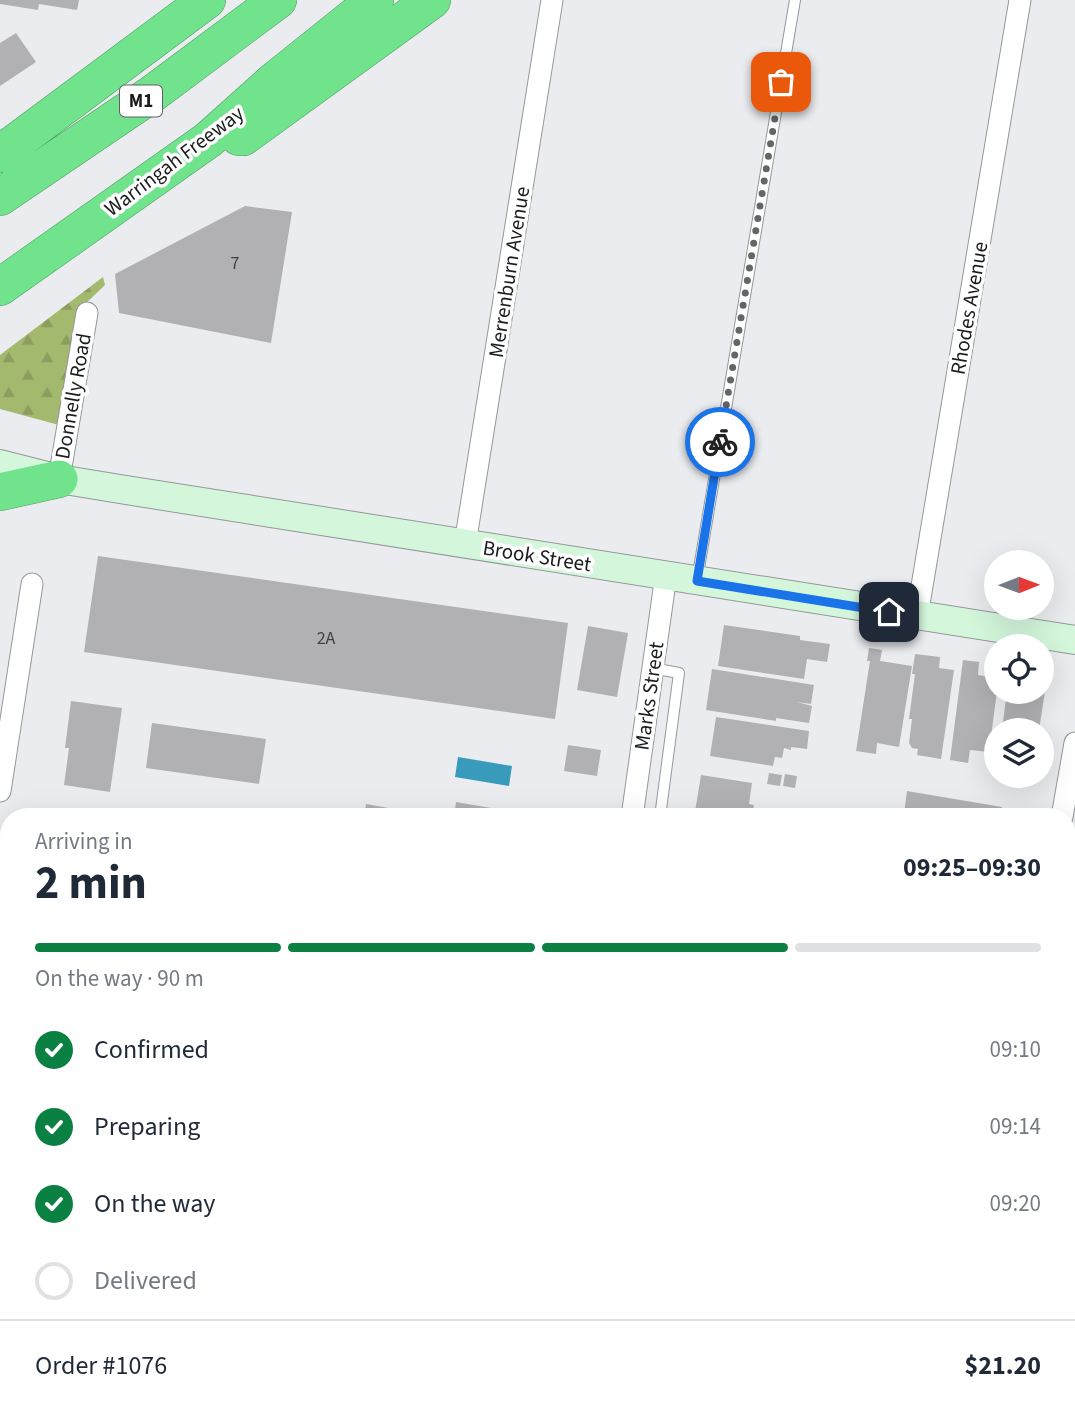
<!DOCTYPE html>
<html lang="en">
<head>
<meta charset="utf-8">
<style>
  :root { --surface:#fff; --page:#f6f6f7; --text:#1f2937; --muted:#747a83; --line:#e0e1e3; --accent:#0b8043 }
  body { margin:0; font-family:"Source Sans 3",sans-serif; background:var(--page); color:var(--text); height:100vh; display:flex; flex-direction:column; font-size:26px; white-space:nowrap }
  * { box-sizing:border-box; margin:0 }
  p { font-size:23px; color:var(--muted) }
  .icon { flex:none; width:38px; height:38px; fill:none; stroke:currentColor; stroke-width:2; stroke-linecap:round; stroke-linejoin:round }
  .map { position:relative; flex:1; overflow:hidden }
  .details { position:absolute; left:0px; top:808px; width:1076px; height:618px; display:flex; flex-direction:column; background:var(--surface); border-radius:28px 28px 0 0; box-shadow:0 7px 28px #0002 }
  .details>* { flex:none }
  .needle { width:46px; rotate:89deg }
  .controls { position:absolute; left:984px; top:550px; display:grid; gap:14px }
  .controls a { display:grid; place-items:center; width:70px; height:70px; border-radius:50%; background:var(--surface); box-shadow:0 7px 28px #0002; font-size:35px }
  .pin { position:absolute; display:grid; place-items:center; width:60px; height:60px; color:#fff; margin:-30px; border-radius:14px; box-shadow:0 4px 10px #0006 }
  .courier { position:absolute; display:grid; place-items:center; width:70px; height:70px; margin:-35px; border:5px solid #1a73e8; border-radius:50%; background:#fff; color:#222; box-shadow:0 2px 9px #0007 }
  .summary em { font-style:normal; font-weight:700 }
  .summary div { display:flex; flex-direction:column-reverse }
  .summary { display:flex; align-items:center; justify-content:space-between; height:119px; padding:0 35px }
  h1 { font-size:46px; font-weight:700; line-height:52px }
  .bar { display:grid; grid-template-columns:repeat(4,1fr); gap:10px 7px; align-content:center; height:84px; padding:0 35px }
  .bar i { height:9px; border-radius:5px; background:var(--line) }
  .bar .active { background:var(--accent) }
  .bar p { grid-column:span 4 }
  .line { display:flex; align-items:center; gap:18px; padding:0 35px; border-top:2px solid var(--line) }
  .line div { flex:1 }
  ol { padding:0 35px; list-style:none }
  li { display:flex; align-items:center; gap:21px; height:77px }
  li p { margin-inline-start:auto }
  li .icon { padding:7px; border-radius:50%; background:var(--accent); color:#fff; stroke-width:4 }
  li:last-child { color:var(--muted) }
  li i { width:38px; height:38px; border:4px solid var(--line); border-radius:50% }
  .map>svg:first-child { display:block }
  .forest { fill:url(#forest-firs) }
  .park { fill:url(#park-crowns) }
  .water { fill:#399bbc }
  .building { fill:#b1b1b4 }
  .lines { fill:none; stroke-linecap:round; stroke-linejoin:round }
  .service-casing { stroke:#95989a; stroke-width:12 }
  .minor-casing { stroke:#95989a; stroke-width:23 }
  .secondary-casing { stroke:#95989a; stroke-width:30 }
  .motorway-casing { stroke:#529d65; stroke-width:38 }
  .service { stroke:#fff; stroke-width:10 }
  .minor { stroke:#fff; stroke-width:21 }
  .secondary { stroke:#d4f7dc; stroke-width:28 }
  .motorway { stroke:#70e38c; stroke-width:37 }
  .done { stroke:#636566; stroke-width:7; stroke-dasharray:0 12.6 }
  .route { stroke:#1a73e8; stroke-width:9 }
  .labels { text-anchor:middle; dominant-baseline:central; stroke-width:7; stroke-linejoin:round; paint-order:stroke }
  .number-label { font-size:18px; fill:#404143 }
  .shield { fill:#fff; stroke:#5f6061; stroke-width:2 }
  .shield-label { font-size:19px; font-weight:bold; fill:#1b1c1d }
  .street-label { font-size:21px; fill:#1b1c1d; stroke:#fff }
</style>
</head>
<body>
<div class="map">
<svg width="1075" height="1425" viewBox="0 0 1075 1425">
  <defs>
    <pattern id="forest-firs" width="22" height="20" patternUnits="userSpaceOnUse" patternTransform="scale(1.75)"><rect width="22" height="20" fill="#a3b96e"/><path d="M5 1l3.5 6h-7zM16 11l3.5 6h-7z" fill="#8c9e5f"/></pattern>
    <pattern id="park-crowns" width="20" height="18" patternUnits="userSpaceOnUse" patternTransform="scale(1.75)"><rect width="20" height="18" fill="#d3e4ac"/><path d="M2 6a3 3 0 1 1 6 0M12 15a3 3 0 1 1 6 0" fill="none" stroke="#b5c394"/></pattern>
  </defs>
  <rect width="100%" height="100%" fill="#eaecef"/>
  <path class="forest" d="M103 277 105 285 81 308 59 425 0 409V355Z"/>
  <path class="park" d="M244 1418H303L305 1425H244Z"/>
  <path class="water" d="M458 757 512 766 509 786 455 777Z"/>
  <path class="building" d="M0 0H79L77 10 39 4 38 10 0 4Z
    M16 33 36 62 0 86V43Z
    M245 206 292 212 271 343 119 313 115 274Z
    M98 556 568 623 555 719 84 652Z
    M724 625 800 636V640L830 644 827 662 807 659 804 679 718 666Z
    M588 626 628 633 617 697 577 690Z
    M869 648 882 650 880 661 912 666 899 747 877 743 876 754 856 751 870 661H867Z
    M915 654 940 657 939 668 954 670 941 759 917 755 918 749 912 748 909 743 912 719H909L915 674H912Z
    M963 660 979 662 978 675 996 678 997 691 989 752 970 750 968 763 950 760Z
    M712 669 814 685 811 704 797 702 812 706 809 723 776 718V721L706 710Z
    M1041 684 1046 685 1039 730H1002L1007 691H1041Z
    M71 701 122 708 110 792 64 785 69 748H65Z
    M716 717 809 731 807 749 791 747V750L784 748 782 758 775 757 773 766 710 756Z
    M152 723 266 739 259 784 146 768Z
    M568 745 601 750 597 776 564 771Z
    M769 773 782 775 780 786 767 784Z
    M785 774 797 776 795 788 783 786Z
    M701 775 752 783 749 804 754 805 752 817H731L695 812Z
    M907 791 1002 807 1000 817H921L904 814Z
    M456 802 527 814 526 817H454Z
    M366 804 406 811 405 817H364Z
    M54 812 82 816V817H54Z
    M0 1142 9 1144V1156L0 1155Z
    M0 1156 9 1158 7 1175 0 1174Z
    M0 1194 9 1195V1225L0 1223Z
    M0 1227 9 1228V1258L0 1257Z
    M0 1260 9 1261V1292L0 1290Z
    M0 1293 9 1294V1328L0 1327Z
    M0 1333 9 1334V1370L0 1369Z
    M0 1372 9 1373V1406L0 1404Z
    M0 1412 9 1413V1418L41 1419 40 1425H0Z
    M116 1418H147L174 1422V1425H114Z
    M458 1418H484L483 1423Z"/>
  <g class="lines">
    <g class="service-casing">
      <path id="service" d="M697 580 795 0
        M652 668 679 673 660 817"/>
    </g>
    <g class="minor-casing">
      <path id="minor" d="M59 479 87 313
        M465 544 552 0
        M917 616 1020 0
        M0 791 32 584
        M632 817 666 575
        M1062 817 1075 743
        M0 900 9 901
        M0 1009 9 1010
        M1068 1194 1075 1195
        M317 1418 319 1425
        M217 1425V1418
        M540 1425 541 1418"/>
    </g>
    <g class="secondary-casing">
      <path id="secondary" d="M0 464 59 479 126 490 1075 640"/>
    </g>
    <g class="motorway-casing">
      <path id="motorway" d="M239 137H243L432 0
        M0 154 207 0
        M0 197 152 94 278 0
        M0 287 208 140 275 80 375 0
        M0 492 59 479"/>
    </g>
    <use href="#service" class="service"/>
    <use href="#minor" class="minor"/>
    <use href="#secondary" class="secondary"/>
    <use href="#motorway" class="motorway"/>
  </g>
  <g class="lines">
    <path class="done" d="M720 442 781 82"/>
    <path class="route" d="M720 442 697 581 889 612"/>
  </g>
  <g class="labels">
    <g class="number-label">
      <text x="235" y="263">7</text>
      <text x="326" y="638">2A</text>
    </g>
    <rect class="shield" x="120" y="85.5" width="42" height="31" rx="5"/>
    <g class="shield-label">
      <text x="141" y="101">M1</text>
    </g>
    <g class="street-label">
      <text transform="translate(174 161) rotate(-37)">Warringah Freeway</text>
      <text transform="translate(509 272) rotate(-81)">Merrenburn Avenue</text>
      <text transform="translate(969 308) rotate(-80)">Rhodes Avenue</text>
      <text transform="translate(73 396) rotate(-80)">Donnelly Road</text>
      <text transform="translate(537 556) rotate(9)">Brook Street</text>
      <text transform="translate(649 696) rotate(-82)">Marks Street</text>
    </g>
  </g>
</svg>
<div class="controls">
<a><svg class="needle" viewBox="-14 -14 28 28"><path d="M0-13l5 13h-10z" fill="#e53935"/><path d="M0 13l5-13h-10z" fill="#747a83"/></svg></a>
<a><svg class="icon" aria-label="locate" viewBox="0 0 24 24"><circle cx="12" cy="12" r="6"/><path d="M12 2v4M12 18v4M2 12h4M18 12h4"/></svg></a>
<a><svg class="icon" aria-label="layers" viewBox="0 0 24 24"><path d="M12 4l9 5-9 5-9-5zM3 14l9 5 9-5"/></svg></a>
</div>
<div class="pin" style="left:781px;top:82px;background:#ea580c"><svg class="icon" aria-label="bag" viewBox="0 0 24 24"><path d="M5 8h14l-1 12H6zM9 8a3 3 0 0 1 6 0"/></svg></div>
<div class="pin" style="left:889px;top:612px;background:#1f2937"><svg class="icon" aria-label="home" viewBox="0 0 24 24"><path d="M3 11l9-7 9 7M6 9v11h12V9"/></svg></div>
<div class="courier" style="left:720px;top:442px"><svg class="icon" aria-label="bike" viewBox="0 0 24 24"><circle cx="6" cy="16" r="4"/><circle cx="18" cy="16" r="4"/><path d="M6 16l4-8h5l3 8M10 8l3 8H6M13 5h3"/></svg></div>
<section class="details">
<div class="summary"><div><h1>2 min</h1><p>Arriving in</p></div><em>09:25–09:30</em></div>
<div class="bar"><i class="active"></i><i class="active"></i><i class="active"></i><i></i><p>On the way · 90 m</p></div>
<ol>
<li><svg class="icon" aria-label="check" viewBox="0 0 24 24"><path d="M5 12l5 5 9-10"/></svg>Confirmed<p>09:10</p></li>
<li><svg class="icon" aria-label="check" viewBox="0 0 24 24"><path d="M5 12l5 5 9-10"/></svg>Preparing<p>09:14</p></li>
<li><svg class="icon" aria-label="check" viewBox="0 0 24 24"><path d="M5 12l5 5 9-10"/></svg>On the way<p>09:20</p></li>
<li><i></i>Delivered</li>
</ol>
<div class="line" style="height:91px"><div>Order #1076</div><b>$21.20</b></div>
</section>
</div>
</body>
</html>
